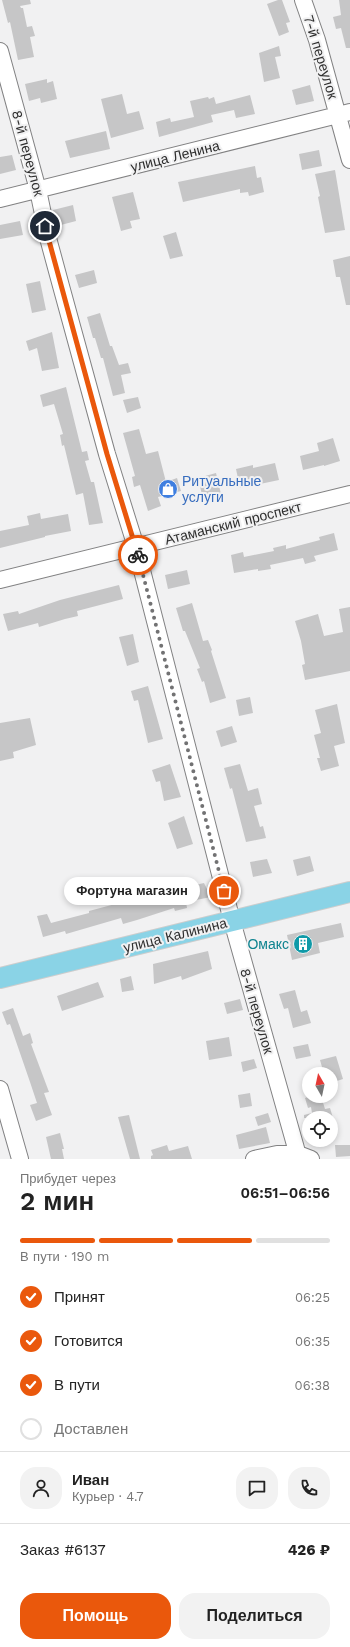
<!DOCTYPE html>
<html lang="ru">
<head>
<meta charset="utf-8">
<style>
  :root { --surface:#fff; --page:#f2f2f2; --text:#222; --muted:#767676; --line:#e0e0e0; --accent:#ea580c }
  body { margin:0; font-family:"Work Sans",sans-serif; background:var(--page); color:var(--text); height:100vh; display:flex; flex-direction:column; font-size:15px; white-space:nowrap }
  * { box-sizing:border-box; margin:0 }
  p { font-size:13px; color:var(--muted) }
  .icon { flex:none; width:22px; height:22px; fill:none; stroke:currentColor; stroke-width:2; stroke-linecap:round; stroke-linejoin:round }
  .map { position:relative; height:1159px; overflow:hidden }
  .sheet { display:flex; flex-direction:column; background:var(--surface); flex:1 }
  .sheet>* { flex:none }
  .needle { width:26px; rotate:351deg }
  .fabs { position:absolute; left:302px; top:1067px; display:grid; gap:8px }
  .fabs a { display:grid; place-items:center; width:36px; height:36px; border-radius:50%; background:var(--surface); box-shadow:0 2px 6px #0003; font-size:20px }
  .pin { position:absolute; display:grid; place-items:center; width:34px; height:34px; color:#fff; margin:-17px; border:2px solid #fff; border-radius:50%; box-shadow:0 1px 4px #0007 }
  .courier { position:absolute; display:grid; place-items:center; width:40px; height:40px; margin:-20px; border:3px solid #ea580c; border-radius:50%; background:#fff; color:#222; box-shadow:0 1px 5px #0007 }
  .bubble { position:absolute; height:28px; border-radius:14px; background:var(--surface); box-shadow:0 2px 6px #0003; font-size:13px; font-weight:600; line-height:28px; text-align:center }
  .head em { font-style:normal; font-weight:600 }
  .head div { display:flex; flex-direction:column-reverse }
  .head { display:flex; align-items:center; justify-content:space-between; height:68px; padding:0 20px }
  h1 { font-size:26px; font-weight:600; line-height:30px }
  .bar { display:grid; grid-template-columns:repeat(4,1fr); gap:6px 4px; align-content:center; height:48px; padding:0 20px }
  .bar i { height:5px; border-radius:3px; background:var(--line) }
  .bar .on { background:var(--accent) }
  .bar p { grid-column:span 4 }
  .line { display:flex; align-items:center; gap:10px; padding:0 20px; border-top:1px solid var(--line) }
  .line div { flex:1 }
  .round { display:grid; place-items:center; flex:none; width:42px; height:42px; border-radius:16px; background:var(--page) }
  ol { padding:0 20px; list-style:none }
  li { display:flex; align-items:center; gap:12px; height:44px }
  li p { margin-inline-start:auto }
  li .icon { padding:4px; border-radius:50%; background:var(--accent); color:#fff; stroke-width:4 }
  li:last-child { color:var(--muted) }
  li i { width:22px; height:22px; border:2px solid var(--line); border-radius:50% }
  .primary-button { display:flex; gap:8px; margin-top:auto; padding:8px 20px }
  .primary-button a { flex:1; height:46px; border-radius:16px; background:var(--accent); color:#fff; font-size:16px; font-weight:600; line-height:46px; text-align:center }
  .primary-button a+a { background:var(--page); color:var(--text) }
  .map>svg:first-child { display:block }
  .building { fill:#c6c6c7 }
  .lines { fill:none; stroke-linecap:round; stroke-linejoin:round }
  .minor-casing { stroke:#828283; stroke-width:18 }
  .major-casing { stroke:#cdcdcd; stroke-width:22 }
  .minor { stroke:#fff; stroke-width:16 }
  .major { stroke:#8ad3e6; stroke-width:20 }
  .done { stroke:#727273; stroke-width:4; stroke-dasharray:0 7.2 }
  .route { stroke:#ea580c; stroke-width:5 }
  .labels { text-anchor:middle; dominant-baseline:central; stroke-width:4; stroke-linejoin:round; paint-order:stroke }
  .street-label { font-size:14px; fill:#2e2e2e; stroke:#f1f1f2 }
  .shop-label { font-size:14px; fill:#366cbe; stroke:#f1f1f2; text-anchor:start }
  .culture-label { font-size:14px; fill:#0d838f; stroke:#f1f1f2; text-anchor:end }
</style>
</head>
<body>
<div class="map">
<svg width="350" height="1159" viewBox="0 0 350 1159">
  <rect width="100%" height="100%" fill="#f1f1f2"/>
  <path class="building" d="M2 0H30L31 4 20 6 21 8H23L27 27 32 26 35 36 30 37 34 57 18 60 10 22 8 23Z
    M278 0H282L290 22 286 23 289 32 279 36 267 4Z
    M339 0H350V48H346L341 28 336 29 333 17 341 15Z
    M279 46 281 56 275 57 280 78 264 82 259 53Z
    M47 79V83L53 81 57 99 41 103 40 98 29 101 25 84Z
    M310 85 314 101 296 105 292 90Z
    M122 94 127 114 139 111 144 129 111 138 101 99Z
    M250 95 255 114 236 118 234 110 211 115 213 122 159 137 156 122 170 118 171 122 194 117 190 101 208 97 209 99 214 97 216 104Z
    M106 131 110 149 70 158 65 141Z
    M319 150 322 166 302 170 299 154Z
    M12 155 16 170 0 174V157Z
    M255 166 257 178 261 177 264 192 249 196 248 192 240 193V189L183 202 178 182Z
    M335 170 345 230 325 233 318 197 320 196 315 174Z
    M133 192 140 219 130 221 132 228 121 231 112 197Z
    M73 205 76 221 57 226 53 210Z
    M20 221 23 235 0 239V225Z
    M176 232 183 256 170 259 163 236Z
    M350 256V305H346L340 277H336L333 260Z
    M94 270 97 283 79 288 75 275Z
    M40 281 46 310 32 313 26 284Z
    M100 313 110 346H112L119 365 128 363 131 373 121 375 125 393 113 396 103 358H101L95 338H93L87 317Z
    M52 332 59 368 42 371 37 348 29 351 26 341Z
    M66 387 82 452 87 451 89 460 85 461 91 482H94L103 523 89 525 83 493 76 495 64 445 62 446 60 435 63 434 54 404 43 407 40 395Z
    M138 397 141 408 127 413 123 400Z
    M139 429 146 454 158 451 166 482 177 478 181 491 158 497 161 506 148 511 140 485 134 487 132 477 135 476 123 433Z
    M333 438 340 461 324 466V465L303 470 300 456 319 451 317 443Z
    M275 463 279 480 240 488 236 469 253 465V468Z
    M216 473 221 494 203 499 198 478Z
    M40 513 41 519 68 514 71 531 45 536V537L0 548V531L29 525 27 516Z
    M334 533 338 550 314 556 316 561 305 564 303 558 270 565 271 569 258 571V569L234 573 231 555 243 552 244 557 274 551 273 548 286 545V549L320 540 319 537Z
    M187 570 190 584 168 589 165 575Z
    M119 585 123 599 77 611 78 616 65 619 39 627 38 623 8 631 3 614 18 611 19 614 60 600Z
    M192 603 203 641 208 640 212 650 211 651 226 698 210 703 204 681 202 682 197 669 200 668 185 631H183L176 608Z
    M350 607V671L305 680 302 665 305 664 301 641 295 621 318 614 324 636 343 632 339 609Z
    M133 634 139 662 127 666 119 637Z
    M148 686 163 739 148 743 138 700 134 701 131 691Z
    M250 697 253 713 239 716 236 700Z
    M337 704 345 743 334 746 339 766 321 771 317 758H320L314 735 321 733 315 710Z
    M30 718 36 745 13 752 14 758 0 761V723Z
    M232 726 237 742 221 747 216 731Z
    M170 764 181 797 164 801 160 781 156 782 152 770Z
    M240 764 248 791 258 788 262 804 254 806 260 827 263 826 266 838 246 842 232 788 230 789 224 768Z
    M184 816 193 844 177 849 168 823Z
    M310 856 314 871 297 876 293 860Z
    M267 859 272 873 253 877 250 862Z
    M181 883 182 888 204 883 211 897 186 902 187 908 175 911 174 908 137 920 123 924 121 918 66 934 65 931 43 937 37 916 47 914 51 923 89 913V911L145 896 143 892Z
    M341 923 344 937 318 943 320 953 292 960 287 935Z
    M208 951 212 969 182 980 181 976 154 984 153 964Z
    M131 976 134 990 122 992 120 979Z
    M98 982 104 997 62 1011 57 996Z
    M295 990 301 1012 307 1010 311 1023 293 1028 288 1008 284 1009 279 994Z
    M240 999 243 1010 227 1014 224 1003Z
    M13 1008 23 1036 30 1033 33 1043 31 1044 49 1092 44 1093 52 1115 36 1121 30 1105 37 1103 30 1082 10 1024 7 1025 2 1012Z
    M229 1037 232 1056 209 1060 206 1041Z
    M308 1044 311 1056 296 1059 293 1047Z
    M336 1056 343 1079 331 1083V1074H324L320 1060Z
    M254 1059 257 1068 243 1072 241 1062Z
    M250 1093 252 1106 240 1108 238 1095Z
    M310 1096H321L325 1109 330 1108 333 1118H304V1115L312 1113 311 1107 308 1108 305 1098Z
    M268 1113 271 1122 258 1126 255 1117Z
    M129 1115 140 1159H130L118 1117Z
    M266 1127 270 1143 239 1149 236 1135Z
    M60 1133 64 1149H62L64 1159H51L46 1137Z
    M167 1145 169 1151 188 1146 192 1159H151V1156L153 1155 151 1150Z
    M335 1145H350V1156L336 1157Z"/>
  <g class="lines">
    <g class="minor-casing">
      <path id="minor" d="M303 0 317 40 350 160
        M0 51 38 190 48 238 61 286 107 454 136 547 232 921 299 1159
        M0 199 350 112
        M0 580 350 494
        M0 1089 20 1159
        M254 1159 277 1154H298L311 1159"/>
    </g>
    <g class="major-casing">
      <path id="major" d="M0 978 350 892"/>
    </g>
    <use href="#minor" class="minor"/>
    <use href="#major" class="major"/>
  </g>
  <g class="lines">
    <path class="done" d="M138 555 224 891"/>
    <path class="route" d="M45 226 107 454 138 555"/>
  </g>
  <defs>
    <g id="shop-disc" transform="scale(1)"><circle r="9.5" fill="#3f7fe0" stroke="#f1f1f2"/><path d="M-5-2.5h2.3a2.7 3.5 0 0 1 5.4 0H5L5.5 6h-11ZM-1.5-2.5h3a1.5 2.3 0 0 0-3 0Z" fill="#fff"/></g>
    <g id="building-disc" transform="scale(1)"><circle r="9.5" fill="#0f9aa8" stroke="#f1f1f2"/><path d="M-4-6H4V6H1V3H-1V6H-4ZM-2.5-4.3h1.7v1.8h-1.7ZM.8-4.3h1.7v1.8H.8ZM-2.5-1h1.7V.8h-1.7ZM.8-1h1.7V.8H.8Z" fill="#fff"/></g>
  </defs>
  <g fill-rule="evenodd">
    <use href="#shop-disc" x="168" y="489"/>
    <use href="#building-disc" x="303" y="944"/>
  </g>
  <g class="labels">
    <g class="street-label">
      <text transform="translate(321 57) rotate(73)">7-й переулок</text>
      <text transform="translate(28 153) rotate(75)">8-й переулок</text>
      <text transform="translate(175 156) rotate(-14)">улица Ленина</text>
      <text transform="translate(233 523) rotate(-14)">Атаманский проспект</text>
      <text transform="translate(175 935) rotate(-14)">улица Калинина</text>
      <text transform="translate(257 1011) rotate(74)">8-й переулок</text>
    </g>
    <g class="shop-label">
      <text x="182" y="481">Ритуальные<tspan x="182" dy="16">услуги</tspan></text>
    </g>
    <g class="culture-label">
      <text x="289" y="944">Омакс</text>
    </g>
  </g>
</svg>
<div class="fabs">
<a><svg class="needle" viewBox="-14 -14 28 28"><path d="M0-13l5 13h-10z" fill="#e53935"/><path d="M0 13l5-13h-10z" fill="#767676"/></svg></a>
<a><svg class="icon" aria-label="locate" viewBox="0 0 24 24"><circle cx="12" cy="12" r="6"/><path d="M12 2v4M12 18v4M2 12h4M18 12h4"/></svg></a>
</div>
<div class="pin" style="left:224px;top:891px;background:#ea580c"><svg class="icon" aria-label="bag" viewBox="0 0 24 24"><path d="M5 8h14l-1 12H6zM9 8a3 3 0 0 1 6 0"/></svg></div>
<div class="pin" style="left:45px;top:226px;background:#1f2937"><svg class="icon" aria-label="home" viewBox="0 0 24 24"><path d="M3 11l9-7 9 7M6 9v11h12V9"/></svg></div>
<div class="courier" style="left:138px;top:555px"><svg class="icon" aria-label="bike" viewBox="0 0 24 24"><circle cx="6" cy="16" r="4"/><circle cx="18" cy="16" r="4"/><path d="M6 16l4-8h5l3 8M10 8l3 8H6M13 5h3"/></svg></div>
<div class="bubble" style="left:64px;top:877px;width:136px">Фортуна магазин</div>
</div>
<section class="sheet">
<div class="head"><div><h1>2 мин</h1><p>Прибудет через</p></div><em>06:51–06:56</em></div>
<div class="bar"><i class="on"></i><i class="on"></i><i class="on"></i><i></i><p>В пути · 190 m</p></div>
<ol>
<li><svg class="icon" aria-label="check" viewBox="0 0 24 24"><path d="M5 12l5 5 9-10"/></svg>Принят<p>06:25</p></li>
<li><svg class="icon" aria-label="check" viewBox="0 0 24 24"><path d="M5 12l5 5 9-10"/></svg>Готовится<p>06:35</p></li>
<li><svg class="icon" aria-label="check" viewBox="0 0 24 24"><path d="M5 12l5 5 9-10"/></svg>В пути<p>06:38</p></li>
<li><i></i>Доставлен</li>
</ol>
<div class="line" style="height:72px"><a class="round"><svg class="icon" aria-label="person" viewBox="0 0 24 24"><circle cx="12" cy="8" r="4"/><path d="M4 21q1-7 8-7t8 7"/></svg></a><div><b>Иван</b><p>Курьер · 4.7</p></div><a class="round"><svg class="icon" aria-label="chat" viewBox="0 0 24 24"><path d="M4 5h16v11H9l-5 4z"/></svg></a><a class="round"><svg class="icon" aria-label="phone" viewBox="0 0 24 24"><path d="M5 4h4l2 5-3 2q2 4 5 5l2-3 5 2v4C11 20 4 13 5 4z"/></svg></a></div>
<div class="line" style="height:52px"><div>Заказ #6137</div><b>426 ₽</b></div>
<div class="primary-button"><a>Помощь</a><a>Поделиться</a></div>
</section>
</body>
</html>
